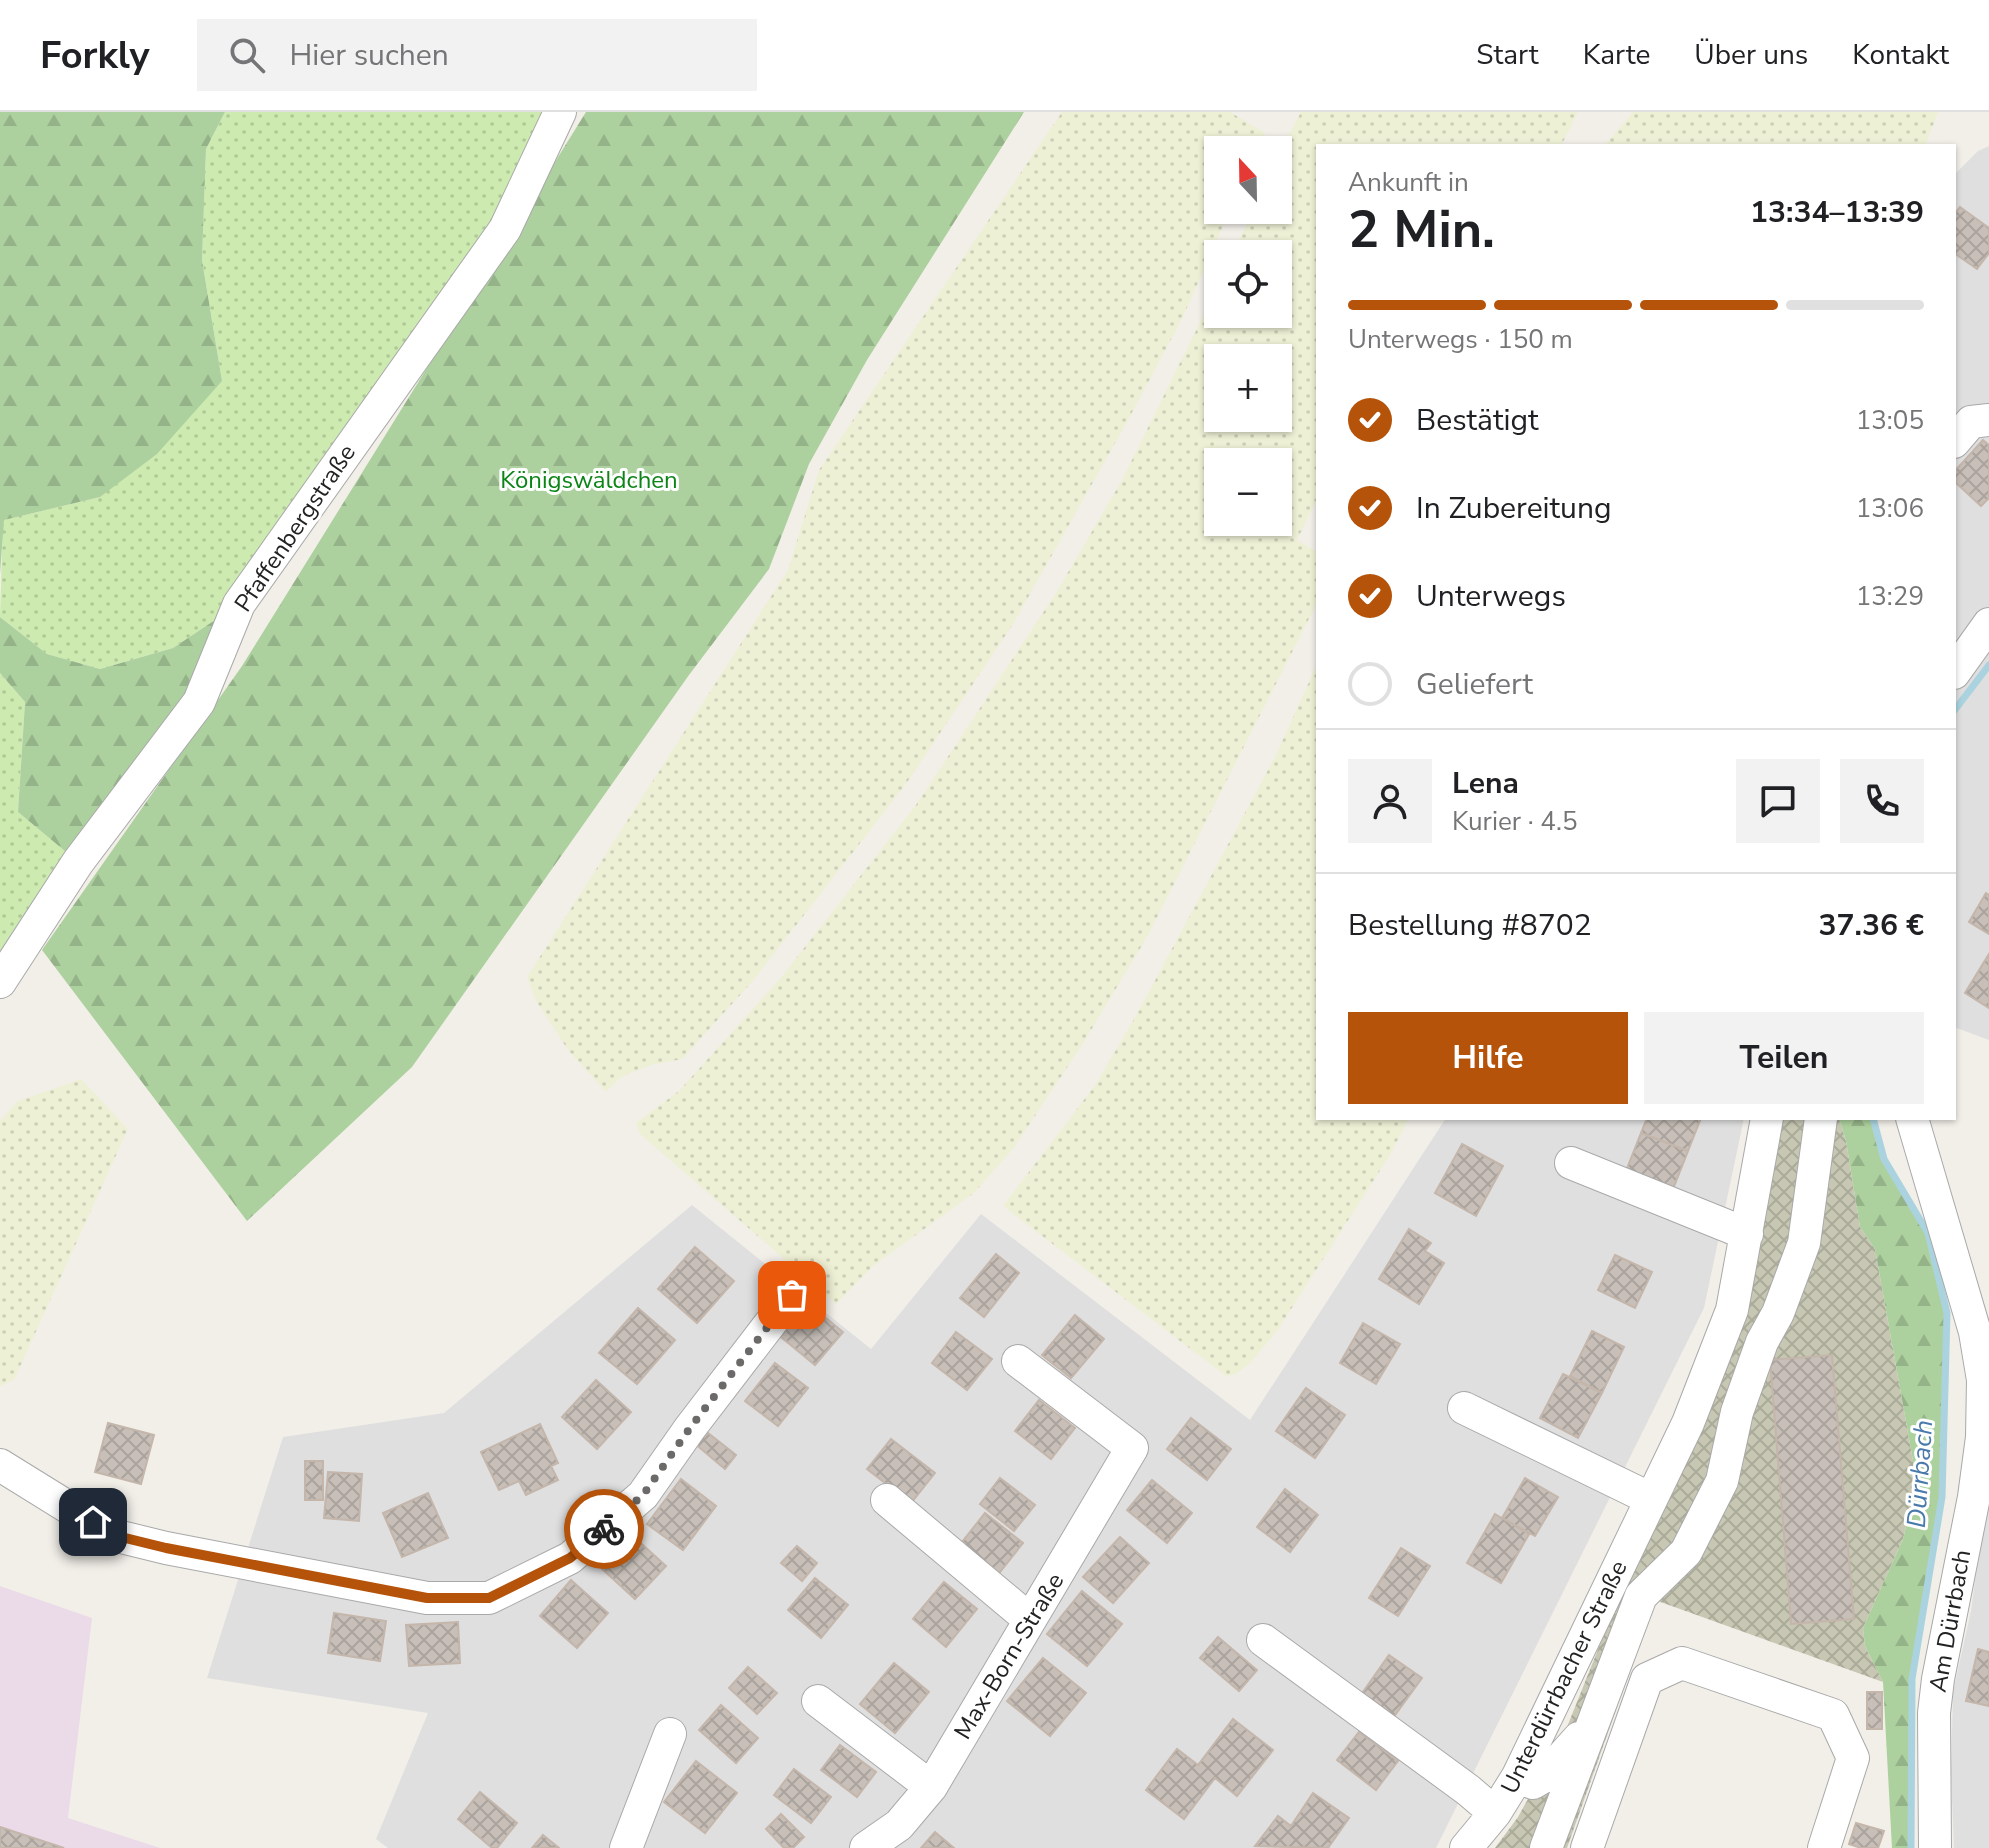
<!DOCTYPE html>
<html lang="de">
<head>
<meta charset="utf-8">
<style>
  :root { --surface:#fff; --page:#f2f2f2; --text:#202124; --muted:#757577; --line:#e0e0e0; --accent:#b45309 }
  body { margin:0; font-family:"Nunito Sans",sans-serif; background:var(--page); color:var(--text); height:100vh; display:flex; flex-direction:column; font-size:30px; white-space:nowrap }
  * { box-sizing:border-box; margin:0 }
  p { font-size:26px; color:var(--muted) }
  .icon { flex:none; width:44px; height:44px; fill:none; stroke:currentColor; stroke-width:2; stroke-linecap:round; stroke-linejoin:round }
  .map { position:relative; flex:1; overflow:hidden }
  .panel { position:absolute; left:1316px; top:32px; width:640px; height:976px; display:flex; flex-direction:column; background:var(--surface); border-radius:0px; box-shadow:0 2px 6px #0004 }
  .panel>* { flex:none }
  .needle { width:52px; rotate:338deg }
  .fabs { position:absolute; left:1204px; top:24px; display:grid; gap:16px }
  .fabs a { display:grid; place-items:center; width:88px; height:88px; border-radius:0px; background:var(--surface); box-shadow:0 2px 6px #0004; font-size:40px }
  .pin { position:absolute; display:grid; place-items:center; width:68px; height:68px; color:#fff; margin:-34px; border-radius:16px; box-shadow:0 4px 12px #0006 }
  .courier { position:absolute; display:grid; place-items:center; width:80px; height:80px; margin:-40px; border:6px solid #b45309; border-radius:50%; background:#fff; color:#222; box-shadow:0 2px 10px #0007 }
  .overview em { font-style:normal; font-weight:700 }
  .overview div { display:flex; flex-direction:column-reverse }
  .overview { display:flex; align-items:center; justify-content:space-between; height:136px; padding:0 32px }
  h1 { font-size:52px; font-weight:700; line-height:60px }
  .bar { display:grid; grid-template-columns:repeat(4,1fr); gap:12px 8px; align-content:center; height:96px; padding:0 32px }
  .bar i { height:10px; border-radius:6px; background:var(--line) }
  .bar .selected { background:var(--accent) }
  .bar p { grid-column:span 4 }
  .line { display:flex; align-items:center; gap:20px; padding:0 32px; border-top:2px solid var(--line) }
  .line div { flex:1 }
  .round { display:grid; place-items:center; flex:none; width:84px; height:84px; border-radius:0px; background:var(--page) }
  ol { padding:0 32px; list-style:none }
  li { display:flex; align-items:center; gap:24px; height:88px }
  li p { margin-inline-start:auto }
  li .icon { padding:8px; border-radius:50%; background:var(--accent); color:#fff; stroke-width:4 }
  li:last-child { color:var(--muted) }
  li i { width:44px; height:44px; border:4px solid var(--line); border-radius:50% }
  .primary-button { display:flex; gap:16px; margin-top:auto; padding:16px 32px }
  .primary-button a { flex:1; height:92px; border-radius:0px; background:var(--accent); color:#fff; font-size:32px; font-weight:700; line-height:92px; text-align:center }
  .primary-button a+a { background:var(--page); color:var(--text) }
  header { display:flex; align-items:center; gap:48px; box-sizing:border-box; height:112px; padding:0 40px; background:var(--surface); border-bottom:2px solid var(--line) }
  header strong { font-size:38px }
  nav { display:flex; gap:44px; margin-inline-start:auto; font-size:28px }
  .search { width:560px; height:72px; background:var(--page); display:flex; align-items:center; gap:20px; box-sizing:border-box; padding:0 28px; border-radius:0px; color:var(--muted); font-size:30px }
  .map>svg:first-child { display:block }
  .residential { fill:#e0dfdf }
  .industrial { fill:#ebdbe8 }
  .construction { fill:url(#construction-cross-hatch) }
  .farmland { fill:url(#farmland-dots); fill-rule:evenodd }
  .grass { fill:url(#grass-dots) }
  .forest { fill:url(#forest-firs) }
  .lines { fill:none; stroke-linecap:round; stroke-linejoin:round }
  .stream { stroke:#aad3df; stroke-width:7 }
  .building { fill:url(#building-cross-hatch); stroke:#c4b6ab; stroke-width:2 }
  .minor-casing { stroke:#a9a9a9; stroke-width:34 }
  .minor { stroke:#fff; stroke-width:32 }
  .done { stroke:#6b6a68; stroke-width:8; stroke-dasharray:0 14.4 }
  .route { stroke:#b45309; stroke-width:10 }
  .labels { text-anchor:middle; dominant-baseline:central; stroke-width:6; stroke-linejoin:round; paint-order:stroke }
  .park-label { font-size:24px; fill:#0c8416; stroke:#fff }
  .street-label { font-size:24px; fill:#222; stroke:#fff }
  .water-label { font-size:26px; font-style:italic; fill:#4a7aab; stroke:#fff }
</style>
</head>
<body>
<header>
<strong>Forkly</strong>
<div class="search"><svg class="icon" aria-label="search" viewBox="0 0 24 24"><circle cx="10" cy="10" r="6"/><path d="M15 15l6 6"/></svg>Hier suchen</div>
<nav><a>Start</a><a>Karte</a><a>Über uns</a><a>Kontakt</a></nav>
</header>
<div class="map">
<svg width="1989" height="1736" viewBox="0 0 1989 1736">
  <defs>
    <pattern id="construction-cross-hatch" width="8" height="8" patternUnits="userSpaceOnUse" patternTransform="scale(2)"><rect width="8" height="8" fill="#c7c7b4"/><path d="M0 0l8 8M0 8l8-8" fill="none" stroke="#abab9a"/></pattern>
    <pattern id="farmland-dots" width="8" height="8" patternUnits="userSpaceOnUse" patternTransform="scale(2)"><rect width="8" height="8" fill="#eef0d5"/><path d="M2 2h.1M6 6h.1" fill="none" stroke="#ccceb7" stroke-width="1.8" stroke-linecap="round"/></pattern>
    <pattern id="grass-dots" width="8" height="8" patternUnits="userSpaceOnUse" patternTransform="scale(2)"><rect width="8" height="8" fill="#cdebb0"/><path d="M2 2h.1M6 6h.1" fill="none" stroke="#b0c997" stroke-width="1.8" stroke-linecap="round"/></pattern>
    <pattern id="forest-firs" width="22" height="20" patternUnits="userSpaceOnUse" patternTransform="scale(2)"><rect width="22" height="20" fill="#add19e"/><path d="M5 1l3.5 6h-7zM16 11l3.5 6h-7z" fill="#95b388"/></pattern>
    <pattern id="building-cross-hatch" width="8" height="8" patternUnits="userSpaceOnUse" patternTransform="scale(2)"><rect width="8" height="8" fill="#c7bfb8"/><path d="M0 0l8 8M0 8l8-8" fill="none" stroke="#aba49e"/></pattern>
  </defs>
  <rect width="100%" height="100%" fill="#f2efe9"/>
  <path class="residential" d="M1989 34V928L1954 915V63L1978 39Z
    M1446 1006H1744L1704 1196 1436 1736H388L376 1727 428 1601 207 1566 283 1325 444 1301 692 1093 871 1237 981 1102 1250 1308Z
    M1989 1365V1736H1954L1951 1659 1953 1580 1971 1499Z"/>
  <path class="industrial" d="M0 1474 92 1506 68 1706 160 1736H0Z"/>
  <path class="construction" d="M1783 1006H1839L1846 1029 1860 1115 1875 1137 1917 1371 1903 1427 1863 1516 1865 1534 1883 1570 1655 1488 1567 1736H1495L1518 1705 1565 1620 1621 1480 1740 1217Z"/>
  <path class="farmland" d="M1062 0H1230L1265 21 1257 38H1218V98H1230L1183 205 1127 310 1013 512 906 672 751 871 682 947 651 953 621 965 606 980 568 938 536 889 527 865 788 458 819 358Z
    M1301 0H1578L1561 34H1318V385L1297 428 1318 441V486L1313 499 1147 825 1082 933 1013 1037 974 1081 873 1154 836 1192 640 1022 636 1011 679 979 779 868 916 693 1056 481 1122 368 1218 174V202H1278V142H1233L1253 98H1278V43ZM1278 246V306H1218V246ZM1218 350H1278V410H1218Z
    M1633 0H1938L1925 34H1604Z
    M1318 550V1006H1409L1390 1043 1277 1219 1250 1251 1236 1262 1226 1264 1003 1094 1096 972 1137 902 1276 643Z
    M81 967 128 1017 14 1268 0 1274V1009L18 989Z"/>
  <path class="grass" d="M225 0H560L505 117 239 492 173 536 100 557 47 542 0 505 3 408 100 385 222 269 202 148 206 37Z
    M0 561 25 590 18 700 78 750 0 870Z"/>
  <path class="forest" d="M0 0H225L206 37 202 148 222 269 157 342 100 385 4 408 0 462Z
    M586 0H1024L867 248 809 352 769 457 689 563 412 955 247 1109 42 838 242 554Z
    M239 492 199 590 78 750 18 700 25 590 0 561V505L47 542 100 557 173 536Z
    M1839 1006H1873L1884 1047 1928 1121 1947 1201 1942 1385 1912 1567 1911 1736H1892L1883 1570 1865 1534 1863 1516 1903 1427 1917 1371 1875 1137 1860 1115 1846 1029Z"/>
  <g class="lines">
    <path class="stream" d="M1954 599 1989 553
      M1873 1006 1884 1047 1928 1121 1947 1201 1942 1385 1912 1567 1911 1736"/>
  </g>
  <path class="building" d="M1960 95 1989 116V141L1977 157 1954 141V103Z
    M1983 328 1989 333V386L1981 394 1954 369V360Z
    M1986 781 1989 783V822L1969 810Z
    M1989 842V896L1965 881Z
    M1647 1006H1701L1688 1039 1641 1021Z
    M1641 1021 1688 1039 1673 1077 1626 1059Z
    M1462 1032 1503 1054 1476 1104 1435 1081Z
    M1409 1117 1431 1131 1425 1139 1444 1151 1419 1192 1379 1167Z
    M695 1135 734 1169 697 1211 658 1177Z
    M996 1142 1019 1161 984 1205 960 1186Z
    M1615 1143 1652 1160 1635 1196 1598 1178Z
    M808 1191 843 1220 815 1253 781 1225Z
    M638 1196 675 1228 637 1272 599 1241Z
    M1075 1203 1104 1227 1071 1266 1042 1243Z
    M1363 1211 1400 1232 1376 1272 1340 1251Z
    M1592 1219 1624 1235 1602 1281 1570 1264Z
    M956 1220 992 1247 967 1278 932 1251Z
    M1832 1243 1854 1507 1791 1512 1770 1248Z
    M775 1251 808 1276 778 1314 745 1289Z
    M1563 1262 1602 1281 1578 1326 1540 1306Z
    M596 1268 631 1300 597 1337 562 1305Z
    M1306 1276 1345 1303 1315 1346 1276 1319Z
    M1039 1288 1075 1316 1051 1347 1015 1319Z
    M1191 1306 1231 1337 1207 1368 1167 1337Z
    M108 1311 154 1323 141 1372 95 1360Z
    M540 1312 558 1351 551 1354 558 1368 526 1383 519 1369 499 1378 481 1340Z
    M703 1317 736 1343 725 1357 693 1330Z
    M891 1327 935 1361 911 1391 867 1357Z
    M305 1349H323V1388H305Z
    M328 1360 362 1362 359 1409 324 1406Z
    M1000 1366 1035 1393 1014 1419 980 1392Z
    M1525 1366 1558 1385 1535 1424 1502 1406Z
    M681 1367 716 1394 683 1438 647 1412Z
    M1152 1368 1192 1401 1167 1431 1127 1398Z
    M1285 1377 1318 1403 1290 1440 1257 1415Z
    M428 1381 448 1426 402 1445 383 1401Z
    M985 1401 1023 1431 992 1470 954 1440Z
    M1495 1402 1529 1422 1501 1471 1467 1451Z
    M633 1424 666 1454 635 1487 602 1457Z
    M1120 1425 1149 1451 1113 1491 1083 1465Z
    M797 1434 817 1451 802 1469 781 1451Z
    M1401 1436 1430 1454 1398 1504 1369 1486Z
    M815 1466 848 1493 821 1526 788 1498Z
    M571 1468 608 1501 577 1536 540 1504Z
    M944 1470 977 1497 946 1535 913 1507Z
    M1082 1479 1122 1512 1087 1554 1047 1522Z
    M334 1501 386 1509 380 1549 328 1541Z
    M458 1510 460 1551 409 1554 406 1513Z
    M1218 1525 1257 1558 1239 1579 1200 1546Z
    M1978 1537 1989 1540V1594L1966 1589Z
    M1389 1543 1422 1566 1390 1610 1358 1587Z
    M1043 1546 1086 1581 1050 1624 1007 1589Z
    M894 1551 929 1580 895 1621 860 1592Z
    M748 1555 777 1581 757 1602 729 1576Z
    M1867 1580H1882V1617H1867Z
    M721 1593 758 1626 736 1651 699 1618Z
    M1233 1607 1273 1638 1237 1684 1215 1666 1184 1707 1146 1678 1177 1637 1198 1653Z
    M1359 1620 1398 1649 1376 1678 1337 1648Z
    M840 1633 876 1660 857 1685 821 1658Z
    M696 1649 737 1681 705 1721 664 1690Z
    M794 1657 831 1685 811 1711 774 1683Z
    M480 1680 517 1711 497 1736H492L458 1707Z
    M1313 1681 1349 1706 1328 1736 1255 1734 1278 1704 1291 1714Z
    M781 1702 804 1725 793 1736H784L766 1717Z
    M1856 1711 1884 1719 1878 1736H1861L1849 1732Z
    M0 1715 64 1736H0Z
    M935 1720 954 1736H921Z
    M543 1723 559 1736H532Z"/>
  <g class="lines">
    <g class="minor-casing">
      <path id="minor" d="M1954 330 1971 310 1989 308
        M1954 561 1989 512
        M0 870 78 750 199 590 239 492 505 117 560 0
        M1912 1006 1975 1220 1983 1268 1982 1325 1974 1385 1938 1567 1934 1601 1935 1736
        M1571 1051 1747 1122
        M1464 1296 1651 1387
        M0 1353 113 1423 166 1436 427 1486H489L570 1446 643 1383 690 1316 792 1183
        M887 1388 1030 1508
        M1263 1528 1468 1678 1495 1701
        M818 1589 931 1675
        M1518 1664 1533 1671 1545 1664 1579 1626
        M626 1736 670 1622
        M866 1736 899 1713 931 1675 1132 1336 1018 1249
        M1466 1736 1495 1701 1518 1664 1688 1311 1732 1198 1767 1006
        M1546 1736 1641 1484 1686 1440 1722 1369 1737 1300 1762 1230 1778 1201 1804 1131 1821 1006
        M1587 1736 1647 1567 1682 1551 1833 1603 1853 1646 1824 1736"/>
    </g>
    <use href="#minor" class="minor"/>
  </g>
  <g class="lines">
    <path class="done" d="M604 1417 643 1383 690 1316 792 1183"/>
    <path class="route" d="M93 1410 113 1423 166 1436 427 1486H489L570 1446 604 1417"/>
  </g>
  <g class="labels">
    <g class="park-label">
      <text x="589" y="368">Königswäldchen</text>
    </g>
    <g class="street-label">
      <text transform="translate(295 416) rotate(-56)">Pfaffenbergstraße</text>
      <text transform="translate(1950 1509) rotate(-80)">Am Dürrbach</text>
      <text transform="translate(1009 1544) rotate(-59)">Max-Born-Straße</text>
      <text transform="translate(1564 1565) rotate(-64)">Unterdürrbacher Straße</text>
    </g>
    <g class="water-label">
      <text transform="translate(1920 1362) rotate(-86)">Dürrbach</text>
    </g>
  </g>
</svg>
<div class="fabs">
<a><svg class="needle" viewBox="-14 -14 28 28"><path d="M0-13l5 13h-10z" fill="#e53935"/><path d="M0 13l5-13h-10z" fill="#757577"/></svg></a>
<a><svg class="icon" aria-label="locate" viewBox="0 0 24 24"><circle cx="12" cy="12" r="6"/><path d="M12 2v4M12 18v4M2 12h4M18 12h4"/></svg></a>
<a>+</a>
<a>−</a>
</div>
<div class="pin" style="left:792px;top:1183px;background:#ea580c"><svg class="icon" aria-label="bag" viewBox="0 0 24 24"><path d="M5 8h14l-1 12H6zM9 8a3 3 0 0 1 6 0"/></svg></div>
<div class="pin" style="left:93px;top:1410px;background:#1f2937"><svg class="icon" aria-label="home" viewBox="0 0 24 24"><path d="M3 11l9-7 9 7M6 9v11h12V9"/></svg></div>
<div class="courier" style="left:604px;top:1417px"><svg class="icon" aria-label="bike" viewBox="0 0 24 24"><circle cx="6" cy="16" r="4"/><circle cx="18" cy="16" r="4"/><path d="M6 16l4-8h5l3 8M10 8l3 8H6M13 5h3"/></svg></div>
<section class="panel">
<div class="overview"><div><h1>2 Min.</h1><p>Ankunft in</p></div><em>13:34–13:39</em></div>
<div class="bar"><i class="selected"></i><i class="selected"></i><i class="selected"></i><i></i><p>Unterwegs · 150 m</p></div>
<ol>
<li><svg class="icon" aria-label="check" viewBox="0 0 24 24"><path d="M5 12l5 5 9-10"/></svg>Bestätigt<p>13:05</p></li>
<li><svg class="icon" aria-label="check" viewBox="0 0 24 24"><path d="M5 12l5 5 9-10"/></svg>In Zubereitung<p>13:06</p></li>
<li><svg class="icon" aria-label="check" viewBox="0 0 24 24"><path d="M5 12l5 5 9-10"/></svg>Unterwegs<p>13:29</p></li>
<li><i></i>Geliefert</li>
</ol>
<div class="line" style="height:144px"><a class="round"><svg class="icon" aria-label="person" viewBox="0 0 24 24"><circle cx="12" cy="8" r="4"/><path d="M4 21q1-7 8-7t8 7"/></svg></a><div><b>Lena</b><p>Kurier · 4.5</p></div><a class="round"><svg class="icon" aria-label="chat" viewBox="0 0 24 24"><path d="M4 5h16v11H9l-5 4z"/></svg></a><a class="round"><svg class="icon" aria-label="phone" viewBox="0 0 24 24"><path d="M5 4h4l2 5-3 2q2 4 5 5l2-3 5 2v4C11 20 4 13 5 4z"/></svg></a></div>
<div class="line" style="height:104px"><div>Bestellung #8702</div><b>37.36 €</b></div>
<div class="primary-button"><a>Hilfe</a><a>Teilen</a></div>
</section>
</div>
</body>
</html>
